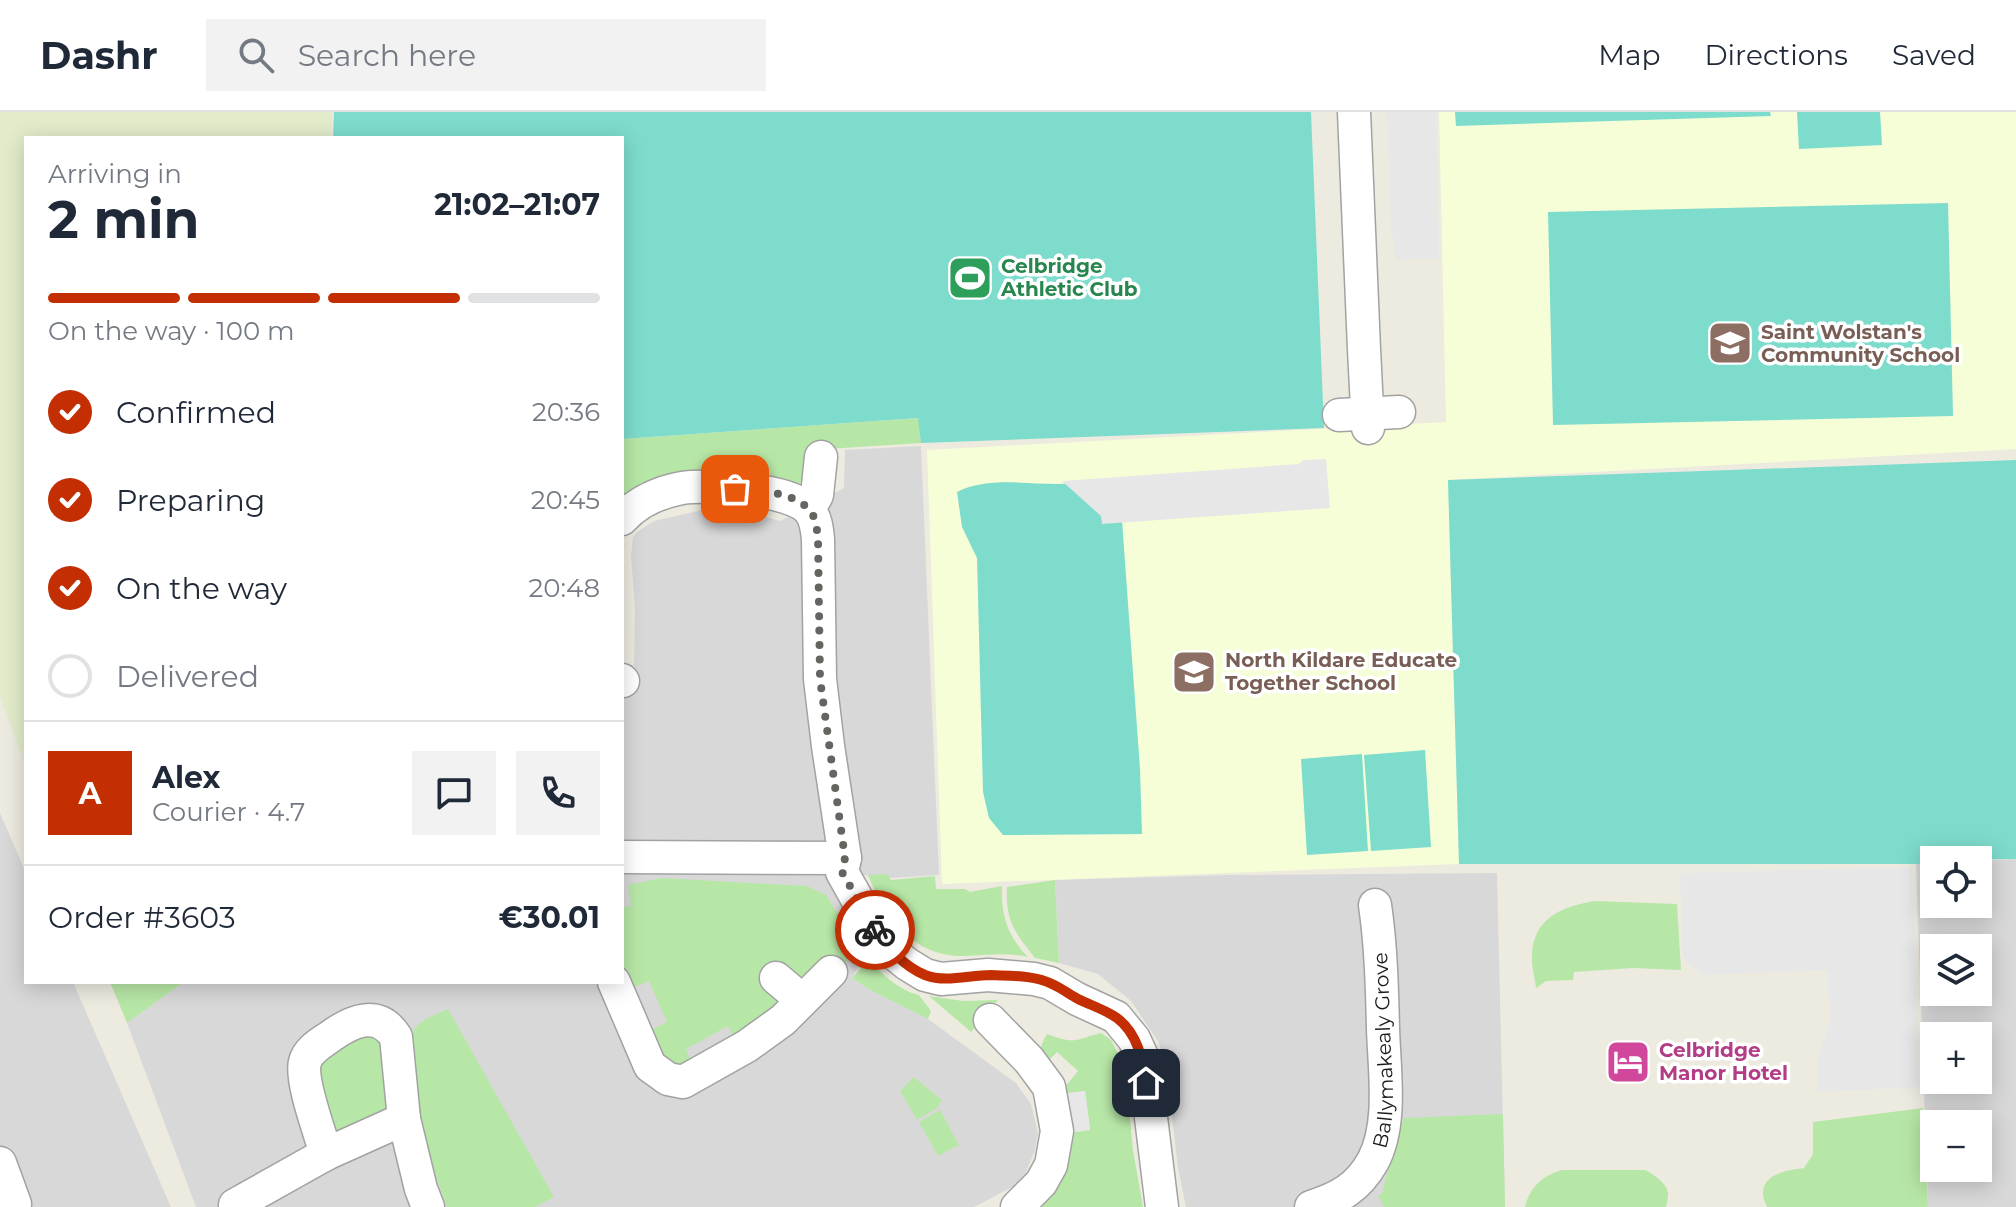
<!DOCTYPE html>
<html lang="en">
<head>
<meta charset="utf-8">
<style>
  :root { --surface:#fff; --page:#f2f2f3; --text:#1f2937; --muted:#747a83; --line:#e0e1e3; --accent:#c32e03 }
  body { margin:0; font-family:Montserrat,sans-serif; background:var(--page); color:var(--text); height:100vh; display:flex; flex-direction:column; font-size:30px; white-space:nowrap }
  * { box-sizing:border-box; margin:0 }
  p { font-size:26px; color:var(--muted) }
  .icon { flex:none; width:44px; height:44px; fill:none; stroke:currentColor; stroke-width:2; stroke-linecap:round; stroke-linejoin:round }
  .map { position:relative; flex:1; overflow:hidden }
  .sheet { position:absolute; left:24px; top:24px; width:600px; height:848px; display:flex; flex-direction:column; background:var(--surface); border-radius:0px; box-shadow:0 4px 20px #0003 }
  .sheet>* { flex:none }
  .fabs { position:absolute; left:1920px; top:734px; display:grid; gap:16px }
  .fabs a { display:grid; place-items:center; width:72px; height:72px; border-radius:0px; background:var(--surface); box-shadow:0 4px 20px #0003; font-size:40px }
  .pin { position:absolute; display:grid; place-items:center; width:68px; height:68px; color:#fff; margin:-34px; border-radius:16px; box-shadow:0 4px 12px #0006 }
  .courier { position:absolute; display:grid; place-items:center; width:80px; height:80px; margin:-40px; border:6px solid #c32e03; border-radius:50%; background:#fff; color:#222; box-shadow:0 2px 10px #0007 }
  .overview em { font-style:normal; font-weight:700 }
  .overview div { display:flex; flex-direction:column-reverse }
  .overview { display:flex; align-items:center; justify-content:space-between; height:136px; padding:0 24px }
  h1 { font-size:52px; font-weight:700; line-height:60px }
  .bar { display:grid; grid-template-columns:repeat(4,1fr); gap:12px 8px; align-content:center; height:96px; padding:0 24px }
  .bar i { height:10px; border-radius:6px; background:var(--line) }
  .bar .selected { background:var(--accent) }
  .bar p { grid-column:span 4 }
  .line { display:flex; align-items:center; gap:20px; padding:0 24px; border-top:2px solid var(--line) }
  .line div { flex:1 }
  .round { display:grid; place-items:center; flex:none; width:84px; height:84px; border-radius:0px; background:var(--page) }
  ol { padding:0 24px; list-style:none }
  li { display:flex; align-items:center; gap:24px; height:88px }
  li p { margin-inline-start:auto }
  li .icon { padding:8px; border-radius:50%; background:var(--accent); color:#fff; stroke-width:4 }
  li:last-child { color:var(--muted) }
  li i { width:44px; height:44px; border:4px solid var(--line); border-radius:50% }
  header { display:flex; align-items:center; gap:48px; box-sizing:border-box; height:112px; padding:0 40px; background:var(--surface); border-bottom:2px solid var(--line) }
  header strong { font-size:38px }
  nav { display:flex; gap:44px; margin-inline-start:auto; font-size:28px }
  .search { width:560px; height:72px; background:var(--page); display:flex; align-items:center; gap:20px; box-sizing:border-box; padding:0 28px; border-radius:0px; color:var(--muted); font-size:30px }
  .map>svg:first-child { display:block }
  .residential { fill:#d9d8d8; fill-rule:evenodd }
  .education { fill:#f6fed7 }
  .farmland { fill:#e2eccb }
  .grass { fill:#b7e7a6 }
  .pitch { fill:#7edccd }
  .parking { fill:#e7e7e7 }
  .lines { fill:none; stroke-linecap:round; stroke-linejoin:round }
  .minor-casing { stroke:#a2a2a2; stroke-width:35 }
  .minor { stroke:#fff; stroke-width:32 }
  .done { stroke:#646460; stroke-width:8; stroke-dasharray:0 14.4 }
  .route { stroke:#c32e03; stroke-width:10 }
  .labels { text-anchor:middle; dominant-baseline:central; stroke-width:7; stroke-linejoin:round; paint-order:stroke }
  .leisure-label { font-size:20px; font-weight:bold; fill:#27864d; stroke:#fff; text-anchor:start }
  .education-label { font-size:20px; font-weight:bold; fill:#785e54; stroke:#fff; text-anchor:start }
  .street-label { font-size:20px; fill:#1b1b1b; stroke:#fff }
  .hotel-label { font-size:20px; font-weight:bold; fill:#b23c85; stroke:#fff; text-anchor:start }
</style>
</head>
<body>
<header>
<strong>Dashr</strong>
<div class="search"><svg class="icon" aria-label="search" viewBox="0 0 24 24"><circle cx="10" cy="10" r="6"/><path d="M15 15l6 6"/></svg>Search here</div>
<nav><a>Map</a><a>Directions</a><a>Saved</a></nav>
</header>
<div class="map">
<svg width="2016" height="1095" viewBox="0 0 2016 1095">
  <rect width="100%" height="100%" fill="#edebe0"/>
  <path class="residential" d="M921 334 939 763 892 766 843 761 875 819 852 866 870 878 928 907 1016 971 1031 992 1038 1021 1035 1038 1024 1065 1016 1073 974 1095H196L127 911 184 870H622V566L634 557 635 495 631 444 633 425 637 420 654 409 711 396 740 398 780 409 844 376 845 338Z
    M0 701 26 761V870H73L171 1095H0Z
    M2016 747V1095H1928L1916 752 1934 751V792H1978V749ZM1934 836H1978V880H1934ZM1934 924H1978V968H1934ZM1934 1012H1978V1056H1934Z
    M1497 761 1505 1095H1186L1178 1056 1171 996 1159 931 1131 889 1098 862 1059 851 1055 768 1227 763Z"/>
  <path class="education" d="M1439 0H2016V337L1448 368 1459 752 942 772 927 338 1446 310Z"/>
  <path class="farmland" d="M0 0H332L331 26H26V655L0 584Z"/>
  <path class="grass" d="M919 306 921 331 811 338C809 354 810 368 793 375L622 391V327Z
    M888 762 891 768 935 764 936 777H965L970 780 1002 774C1001 804 1007 823 1028 845 1007 840 987 843 966 844 914 846 886 807 868 763Z
    M662 766 807 774 826 783 863 842 778 881 779 891 737 932 728 914 686 937 694 957 663 949 649 919 667 910 649 869 630 877 622 859V795L631 794 628 773Z
    M1055 768 1059 851 1035 846C1015 821 1005 808 1007 775Z
    M1595 789 1677 792 1681 858 1633 856 1574 860 1573 868 1546 869 1536 876C1535 865 1531 853 1532 843 1533 806 1563 794 1595 789Z
    M869 848C882 862 900 879 919 883L931 899 928 907 870 878 852 866Z
    M110 870H184L127 911Z
    M929 884 963 889 998 888 971 920Z
    M448 897 554 1085 535 1095H447L424 1030 418 1004 411 924C417 908 433 904 448 897Z
    M1101 921 1111 928 1120 946 1127 975 1133 1038 1143 1095H1036L1070 1021 1090 1017 1085 979 1059 982 1078 959 1057 940 1044 953C1038 940 1040 934 1047 922 1077 933 1073 928 1101 921Z
    M373 923 389 935 391 999 341 1019 336 1017 331 1010 318 955 343 925Z
    M914 965 942 988 937 996 917 1008 900 979Z
    M1923 996 1928 1095H1767C1766 1091 1763 1087 1763 1082 1762 1061 1789 1058 1804 1056L1813 1042V1010Z
    M940 998 959 1033 938 1044 919 1010Z
    M1503 1002 1505 1095H1384L1378 1084 1383 1080 1385 1068 1404 1006Z
    M1562 1058H1645C1653 1062 1667 1071 1668 1081 1668 1086 1667 1090 1666 1095H1525C1530 1075 1542 1064 1562 1058Z"/>
  <path class="pitch" d="M334 0H1311L1324 316 921 331 918 306 622 327V26H333Z
    M1455 0H1770L1771 4 1456 14Z
    M1797 0H1880L1882 33 1799 37Z
    M1948 91 1953 304 1553 313 1548 100Z
    M2016 348V747L1934 748V751L1916 752H1459L1448 368Z
    M1119 367 1140 657 1142 722 1003 723 989 706 983 680 977 446 962 415 957 380C987 365 1024 372 1056 372 1077 372 1098 369 1119 367Z
    M1425 638 1431 735 1371 739 1364 643Z
    M1362 642 1368 739 1307 743 1301 647Z"/>
  <path class="parking" d="M1387 0H1436L1439 147H1396L1394 131 1391 119Z
    M1326 347 1330 396 1102 412 1101 404 1062 369 1299 352 1303 348Z
    M1912 755 1919 975 1818 980 1817 949 1830 908 1827 858 1703 863 1683 846 1680 761Z
    M1085 979 1090 1018 1069 1021 1064 982Z"/>
  <g class="lines">
    <g class="minor-casing">
      <g id="minor">
        <path d="M1354 0 1364 237 1368 316"/>
        <path d="M1339 303 1399 300"/>
        <path d="M809 397 817 383 821 345"/>
        <path d="M622 407C637 390 660 380 682 376 708 372 792 377 809 398 816 406 817 417 818 427L820 567 828 634 845 746 842 760 875 819 891 839 907 852 925 863 941 867 988 863 1034 867 1050 871 1077 887 1116 905 1134 927 1141 942 1145 957 1162 1095"/>
        <path d="M622 568 623 569"/>
        <path d="M622 745 845 746"/>
        <path d="M776 866 802 888"/>
        <path d="M614 870 650 954 668 967 683 970 747 934 783 908 831 860"/>
        <path d="M990 908 1029 948 1049 975 1057 1019 1051 1053 1041 1071 1017 1095"/>
        <path d="M326 1042C320 1021 300 968 305 950 308 938 321 931 331 924 352 909 378 897 396 925L404 1007 421 1077 428 1095"/>
        <path d="M0 1051 15 1092"/>
        <path d="M235 1093 326 1042 404 1007"/>
        <path id="s1" d="M1311 1095C1339 1086 1358 1076 1373 1049 1393 1012 1384 956 1383 916 1382 875 1381 834 1375 793"/>
      </g>
    </g>
    <use href="#minor" class="minor"/>
  </g>
  <g class="lines">
    <path class="done" d="M735 377C760 379 805 379 815 408 817 414 817 421 818 427L820 567 845 746 842 760 875 818"/>
    <path class="route" d="M875 818C889 836 903 854 925 863 946 871 969 863 991 863 1010 864 1034 863 1052 872 1061 876 1069 882 1078 887 1090 893 1106 898 1117 906 1137 921 1143 947 1146 971"/>
  </g>
  <defs>
    <g id="stadium-square" transform="scale(2.3)"><rect x="-9" y="-9" width="18" height="18" rx="4" fill="#2e9e5b" stroke="#fff"/><path d="M0-5a6.5 5 0 1 0 0 10a6.5 5 0 1 0 0-10ZM-3.5-1.8h7v3.6h-7Z" fill="#fff"/></g>
    <g id="school-square" transform="scale(2.3)"><rect x="-9" y="-9" width="18" height="18" rx="4" fill="#8d6e63" stroke="#fff"/><path d="M0-5L7-2L0 1L-7-2ZM-4 1L0 2.5L4 1V4Q0 6-4 4Z" fill="#fff"/></g>
    <g id="hotel-square" transform="scale(2.3)"><rect x="-9" y="-9" width="18" height="18" rx="4" fill="#d1479c" stroke="#fff"/><path d="M-6-4.5h1.5V1H6V5H4.5V3h-9V5H-6ZM-4 0a1.8 1.8 0 1 1 3.6 0ZM.5 0V-2.5h3Q6-2.5 6 0Z" fill="#fff"/></g>
  </defs>
  <g fill-rule="evenodd">
    <use href="#stadium-square" x="970" y="166"/>
    <use href="#school-square" x="1730" y="231"/>
    <use href="#school-square" x="1194" y="560"/>
    <use href="#hotel-square" x="1628" y="950"/>
  </g>
  <g class="labels">
    <g class="leisure-label">
      <text x="1001" y="154">Celbridge<tspan x="1001" dy="23">Athletic Club</tspan></text>
    </g>
    <g class="education-label">
      <text x="1761" y="220">Saint Wolstan's<tspan x="1761" dy="23">Community School</tspan></text>
      <text x="1225" y="548">North Kildare Educate<tspan x="1225" dy="23">Together School</tspan></text>
    </g>
    <g class="street-label">
      <text stroke="none"><textPath href="#s1" startOffset="192">Ballymakealy Grove</textPath></text>
    </g>
    <g class="hotel-label">
      <text x="1659" y="938">Celbridge<tspan x="1659" dy="23">Manor Hotel</tspan></text>
    </g>
  </g>
</svg>
<div class="fabs">
<a><svg class="icon" aria-label="locate" viewBox="0 0 24 24"><circle cx="12" cy="12" r="6"/><path d="M12 2v4M12 18v4M2 12h4M18 12h4"/></svg></a>
<a><svg class="icon" aria-label="layers" viewBox="0 0 24 24"><path d="M12 4l9 5-9 5-9-5zM3 14l9 5 9-5"/></svg></a>
<a>+</a>
<a>−</a>
</div>
<div class="pin" style="left:735px;top:377px;background:#ea580c"><svg class="icon" aria-label="bag" viewBox="0 0 24 24"><path d="M5 8h14l-1 12H6zM9 8a3 3 0 0 1 6 0"/></svg></div>
<div class="pin" style="left:1146px;top:971px;background:#1f2937"><svg class="icon" aria-label="home" viewBox="0 0 24 24"><path d="M3 11l9-7 9 7M6 9v11h12V9"/></svg></div>
<div class="courier" style="left:875px;top:818px"><svg class="icon" aria-label="bike" viewBox="0 0 24 24"><circle cx="6" cy="16" r="4"/><circle cx="18" cy="16" r="4"/><path d="M6 16l4-8h5l3 8M10 8l3 8H6M13 5h3"/></svg></div>
<section class="sheet">
<div class="overview"><div><h1>2 min</h1><p>Arriving in</p></div><em>21:02–21:07</em></div>
<div class="bar"><i class="selected"></i><i class="selected"></i><i class="selected"></i><i></i><p>On the way · 100 m</p></div>
<ol>
<li><svg class="icon" aria-label="check" viewBox="0 0 24 24"><path d="M5 12l5 5 9-10"/></svg>Confirmed<p>20:36</p></li>
<li><svg class="icon" aria-label="check" viewBox="0 0 24 24"><path d="M5 12l5 5 9-10"/></svg>Preparing<p>20:45</p></li>
<li><svg class="icon" aria-label="check" viewBox="0 0 24 24"><path d="M5 12l5 5 9-10"/></svg>On the way<p>20:48</p></li>
<li><i></i>Delivered</li>
</ol>
<div class="line" style="height:144px"><b class="round" style="background:var(--accent);color:#fff">A</b><div><b>Alex</b><p>Courier · 4.7</p></div><a class="round"><svg class="icon" aria-label="chat" viewBox="0 0 24 24"><path d="M4 5h16v11H9l-5 4z"/></svg></a><a class="round"><svg class="icon" aria-label="phone" viewBox="0 0 24 24"><path d="M5 4h4l2 5-3 2q2 4 5 5l2-3 5 2v4C11 20 4 13 5 4z"/></svg></a></div>
<div class="line" style="height:104px"><div>Order #3603</div><b>€30.01</b></div>
</section>
</div>
</body>
</html>
